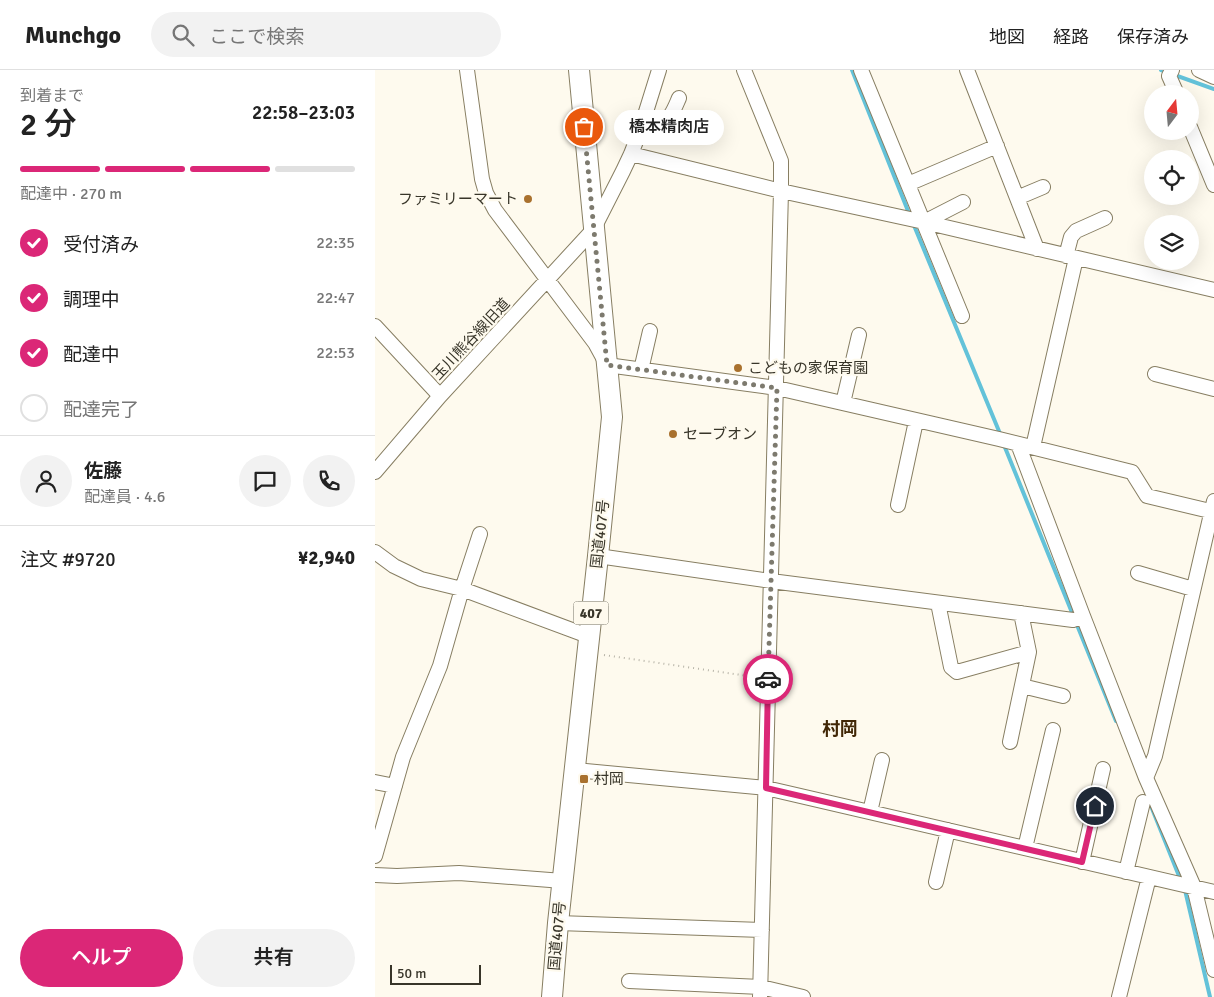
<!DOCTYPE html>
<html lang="ja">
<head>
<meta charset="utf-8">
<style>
  :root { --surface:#fff; --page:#f2f2f2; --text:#222; --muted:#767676; --line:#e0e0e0; --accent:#db2777 }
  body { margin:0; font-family:Signika,"Noto Sans JP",sans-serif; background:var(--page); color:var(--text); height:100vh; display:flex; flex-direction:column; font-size:19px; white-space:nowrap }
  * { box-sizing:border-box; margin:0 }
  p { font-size:16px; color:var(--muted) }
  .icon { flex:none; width:28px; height:28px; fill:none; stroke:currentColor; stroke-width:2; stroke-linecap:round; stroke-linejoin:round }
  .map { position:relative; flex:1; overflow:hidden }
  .details { display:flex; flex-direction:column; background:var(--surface); width:375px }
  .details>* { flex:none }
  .needle { width:32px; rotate:16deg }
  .buttons { position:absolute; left:769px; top:15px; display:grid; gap:10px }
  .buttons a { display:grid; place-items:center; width:55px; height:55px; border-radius:50%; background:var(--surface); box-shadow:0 5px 20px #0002; font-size:25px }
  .scale { position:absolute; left:15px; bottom:12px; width:91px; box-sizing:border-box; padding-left:5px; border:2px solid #383529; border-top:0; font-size:14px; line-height:18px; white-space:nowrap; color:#383529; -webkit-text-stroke:4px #fefaee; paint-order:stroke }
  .pin { position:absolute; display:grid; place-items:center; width:42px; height:42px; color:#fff; margin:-21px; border:2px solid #fff; border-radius:50%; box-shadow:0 1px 5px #0007 }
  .courier { position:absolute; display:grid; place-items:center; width:50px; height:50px; margin:-25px; border:4px solid #db2777; border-radius:50%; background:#fff; color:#222; box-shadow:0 1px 6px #0007 }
  .bubble { position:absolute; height:35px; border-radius:18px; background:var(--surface); box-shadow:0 5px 20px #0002; font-size:16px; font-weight:600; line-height:35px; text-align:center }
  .summary em { font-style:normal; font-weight:600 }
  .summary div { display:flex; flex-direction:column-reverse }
  .summary { display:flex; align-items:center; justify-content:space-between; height:85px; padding:0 20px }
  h1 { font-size:32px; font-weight:600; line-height:38px }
  .bar { display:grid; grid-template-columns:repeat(4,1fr); gap:8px 5px; align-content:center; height:60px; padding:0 20px }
  .bar i { height:6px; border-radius:4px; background:var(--line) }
  .bar .on { background:var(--accent) }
  .bar p { grid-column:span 4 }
  .line { display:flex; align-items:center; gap:12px; padding:0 20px; border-top:1px solid var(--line) }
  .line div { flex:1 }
  .round { display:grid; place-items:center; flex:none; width:52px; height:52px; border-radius:26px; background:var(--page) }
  ol { padding:0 20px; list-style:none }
  li { display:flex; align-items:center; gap:15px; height:55px }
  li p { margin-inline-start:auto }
  li .icon { padding:5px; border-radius:50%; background:var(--accent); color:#fff; stroke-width:4 }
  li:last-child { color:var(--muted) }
  li i { width:28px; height:28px; border:2px solid var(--line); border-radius:50% }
  .cta { display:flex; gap:10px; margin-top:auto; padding:10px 20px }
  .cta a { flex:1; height:58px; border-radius:30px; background:var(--accent); color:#fff; font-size:20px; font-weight:600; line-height:58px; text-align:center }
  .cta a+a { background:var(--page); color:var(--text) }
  header { display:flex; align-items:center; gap:30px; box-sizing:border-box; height:70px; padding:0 25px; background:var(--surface); border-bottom:1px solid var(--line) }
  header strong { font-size:24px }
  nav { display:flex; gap:28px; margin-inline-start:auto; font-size:18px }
  .search { width:350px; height:45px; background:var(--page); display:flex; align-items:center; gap:12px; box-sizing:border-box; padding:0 18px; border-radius:28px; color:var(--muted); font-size:19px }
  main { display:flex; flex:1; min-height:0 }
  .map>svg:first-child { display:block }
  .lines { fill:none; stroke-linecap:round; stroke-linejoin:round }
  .stream { stroke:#63c2d9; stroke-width:4 }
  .minor-casing { stroke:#877e62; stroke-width:16 }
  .highway-casing { stroke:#877e62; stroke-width:22 }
  .path { stroke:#b7b4a8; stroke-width:2; stroke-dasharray:1 4; stroke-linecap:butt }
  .minor { stroke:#fff; stroke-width:14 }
  .highway { stroke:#fff; stroke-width:20 }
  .done { stroke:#7d7a6e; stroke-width:5; stroke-dasharray:0 9 }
  .route { stroke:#db2777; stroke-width:6 }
  .poi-dot { fill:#a9712e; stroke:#fefaee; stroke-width:2 }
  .labels { text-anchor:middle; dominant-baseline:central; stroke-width:4.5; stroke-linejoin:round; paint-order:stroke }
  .shield { fill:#fefaee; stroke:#737064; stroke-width:1 }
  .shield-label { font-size:14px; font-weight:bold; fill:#383529 }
  .poi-label { font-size:15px; fill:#383529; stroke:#fefaee; text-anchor:start }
  .street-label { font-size:15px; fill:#383529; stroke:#fefaee }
  .quarter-label { font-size:18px; font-weight:bold; fill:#412706; stroke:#fefaee }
</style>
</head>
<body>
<header>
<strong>Munchgo</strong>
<div class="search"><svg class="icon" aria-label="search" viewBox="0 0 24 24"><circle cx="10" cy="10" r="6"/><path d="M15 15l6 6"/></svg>ここで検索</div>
<nav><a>地図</a><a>経路</a><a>保存済み</a></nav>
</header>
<main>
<section class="details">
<div class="summary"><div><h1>2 分</h1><p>到着まで</p></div><em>22:58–23:03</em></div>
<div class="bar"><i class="on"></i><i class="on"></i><i class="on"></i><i></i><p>配達中 · 270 m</p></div>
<ol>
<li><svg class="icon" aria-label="check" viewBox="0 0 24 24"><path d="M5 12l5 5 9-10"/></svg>受付済み<p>22:35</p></li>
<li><svg class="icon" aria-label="check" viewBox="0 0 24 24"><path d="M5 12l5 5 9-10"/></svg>調理中<p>22:47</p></li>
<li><svg class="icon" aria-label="check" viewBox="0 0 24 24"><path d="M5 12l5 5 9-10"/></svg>配達中<p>22:53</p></li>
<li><i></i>配達完了</li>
</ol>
<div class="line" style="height:90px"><a class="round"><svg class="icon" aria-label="person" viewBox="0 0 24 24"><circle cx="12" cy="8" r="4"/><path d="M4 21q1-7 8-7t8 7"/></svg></a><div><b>佐藤</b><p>配達員 · 4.6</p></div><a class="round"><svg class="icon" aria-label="chat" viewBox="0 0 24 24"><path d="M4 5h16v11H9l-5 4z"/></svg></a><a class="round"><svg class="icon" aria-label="phone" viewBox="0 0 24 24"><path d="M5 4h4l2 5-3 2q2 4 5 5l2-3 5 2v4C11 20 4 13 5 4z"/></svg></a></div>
<div class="line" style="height:65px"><div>注文 #9720</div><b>¥2,940</b></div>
<div class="cta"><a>ヘルプ</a><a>共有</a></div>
</section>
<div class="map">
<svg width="839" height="927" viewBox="0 0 839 927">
  <rect width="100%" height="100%" fill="#fefaee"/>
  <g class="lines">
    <path class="stream" d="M477 0 535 146
      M786 0 839 19
      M538 153 626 366
      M629 375 741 651
      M776 736 806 811
      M810 820 835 927"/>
    <g class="minor-casing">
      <path id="minor" d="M92 0 107 109 111 123 120 140 220 273 232 295 402 318 624 369 757 402 772 426 839 442
        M369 0 406 91V121L385 927
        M486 0 587 246
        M592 0 662 179
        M797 0 794 6 802 24
        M824 0 839 7
        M815 57 839 115
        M265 61C271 60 276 58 281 56 296 49 298 42 304 28
        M256 84 406 121 549 152 839 220
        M533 114 622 76
        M642 128 668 117
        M549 152 588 132
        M691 186 696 167 701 161 730 148
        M0 256 65 326
        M266 300 275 261
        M780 304 839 319
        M468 333 484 265
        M643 374 708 546 771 708 819 817 839 900
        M658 377 701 188
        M0 402 65 326 218 160 248 101 256 84 265 61 284 0
        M523 435 541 351
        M0 482 19 496 46 509 87 519 213 566
        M223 486 396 511 698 550 708 546
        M763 503 818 519
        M563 533 576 597 582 602 654 582
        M647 616 688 626
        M635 672 654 582 646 543
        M200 700 391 718 839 822
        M771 708 780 686 839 431
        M0 712 20 716
        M495 742 507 690
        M650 778 678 660
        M0 786 28 687 65 596 87 519 105 464
        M707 792 728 699
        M751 802 768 732
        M0 805 22 806 84 803 188 811
        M561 812 573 760
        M183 853 387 860
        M254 911 386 917 428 927
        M744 927 774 807"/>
    </g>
    <g class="highway-casing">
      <path id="highway" d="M177 927 183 853 223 486 237 347 204 0"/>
    </g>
    <path class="path" d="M229 585 380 607"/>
    <use href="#minor" class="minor"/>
    <use href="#highway" class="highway"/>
  </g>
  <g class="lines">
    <path class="done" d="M209 57 232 295 402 318 393 609"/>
    <path class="route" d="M393 609 391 718 707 792 720 736"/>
  </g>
  <g class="poi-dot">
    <circle cx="153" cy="129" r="5"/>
    <circle cx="363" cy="298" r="5"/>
    <circle cx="298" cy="364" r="5"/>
    <rect x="204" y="704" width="10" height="10" rx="2.5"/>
  </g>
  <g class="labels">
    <rect class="shield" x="198.5" y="531.5" width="35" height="23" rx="4"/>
    <g class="shield-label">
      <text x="216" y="543">407</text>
    </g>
    <g class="poi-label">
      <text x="143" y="129" text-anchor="end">ファミリーマート</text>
      <text x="373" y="298">こどもの家保育園</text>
      <text x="308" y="364">セーブオン</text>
      <text x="219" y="709">村岡</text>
    </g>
    <g class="street-label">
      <text transform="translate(96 269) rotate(-47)">玉川熊谷線旧道</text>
      <text transform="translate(225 464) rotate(-84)">国道407号</text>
      <text transform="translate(182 866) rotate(-85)">国道407号</text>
    </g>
    <g class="quarter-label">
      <text x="465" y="659">村岡</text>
    </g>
  </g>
</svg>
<div class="buttons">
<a><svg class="needle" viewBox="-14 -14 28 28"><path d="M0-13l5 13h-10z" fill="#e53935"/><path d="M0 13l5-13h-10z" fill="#767676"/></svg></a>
<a><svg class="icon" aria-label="locate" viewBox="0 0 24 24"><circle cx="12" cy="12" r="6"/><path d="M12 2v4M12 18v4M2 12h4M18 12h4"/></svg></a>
<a><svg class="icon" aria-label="layers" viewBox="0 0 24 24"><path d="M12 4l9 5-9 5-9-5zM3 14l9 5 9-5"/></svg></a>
</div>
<div class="scale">50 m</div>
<div class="pin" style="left:209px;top:57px;background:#ea580c"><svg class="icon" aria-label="bag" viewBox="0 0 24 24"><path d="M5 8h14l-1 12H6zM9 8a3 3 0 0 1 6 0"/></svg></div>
<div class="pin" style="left:720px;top:736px;background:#1f2937"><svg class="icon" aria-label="home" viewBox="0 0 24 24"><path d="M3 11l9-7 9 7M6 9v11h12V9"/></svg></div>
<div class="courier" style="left:393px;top:609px"><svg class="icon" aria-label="car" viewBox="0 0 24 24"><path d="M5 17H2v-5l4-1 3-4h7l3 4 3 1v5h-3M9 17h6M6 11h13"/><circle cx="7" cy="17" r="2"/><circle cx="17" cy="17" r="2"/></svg></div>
<div class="bubble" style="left:239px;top:40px;width:110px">橋本精肉店</div>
</div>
</main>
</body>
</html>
